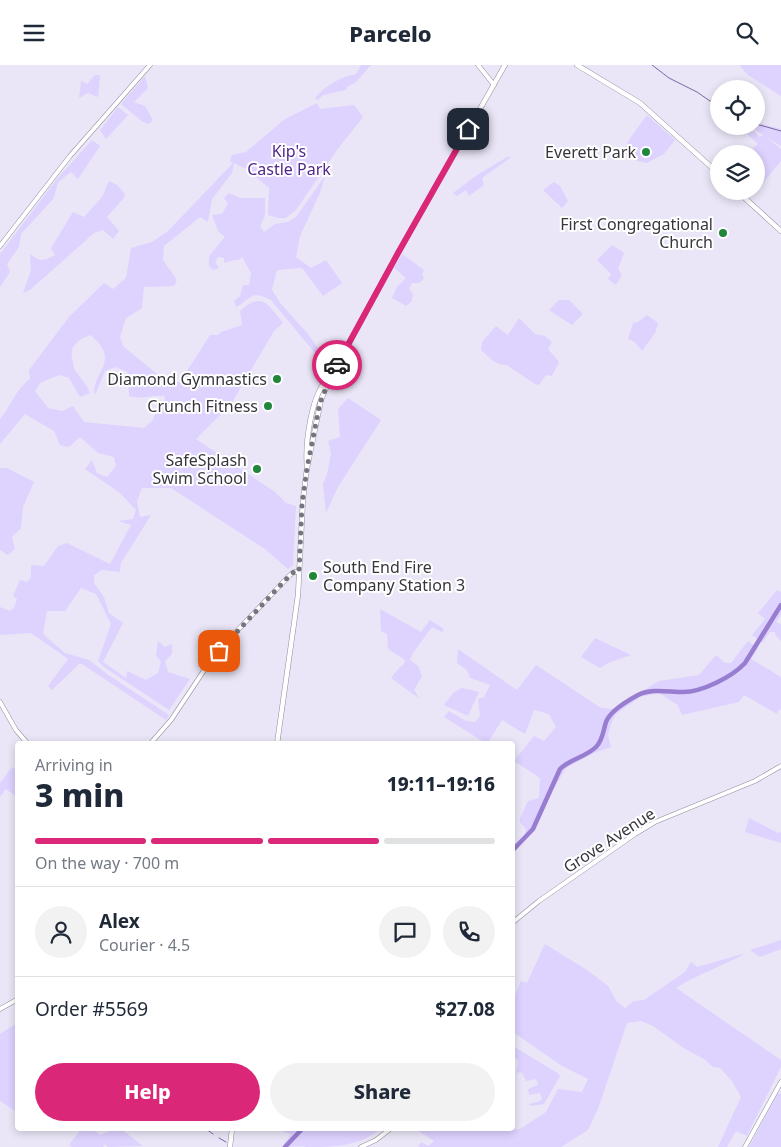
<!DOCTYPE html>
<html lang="en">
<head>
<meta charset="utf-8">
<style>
  :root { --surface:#fff; --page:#f2f2f3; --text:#1f2937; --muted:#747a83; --line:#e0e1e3; --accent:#db2777 }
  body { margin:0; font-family:"Noto Sans",sans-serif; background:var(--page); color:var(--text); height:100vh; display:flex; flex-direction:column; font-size:19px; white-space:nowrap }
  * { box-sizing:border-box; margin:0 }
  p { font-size:16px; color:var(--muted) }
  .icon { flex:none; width:28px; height:28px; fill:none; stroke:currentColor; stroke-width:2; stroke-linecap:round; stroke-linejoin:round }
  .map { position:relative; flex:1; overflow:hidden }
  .sheet { position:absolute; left:15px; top:676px; width:500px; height:390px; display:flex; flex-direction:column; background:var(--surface); border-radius:5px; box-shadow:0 2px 8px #0003 }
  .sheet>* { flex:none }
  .buttons { position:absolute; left:710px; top:15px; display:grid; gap:10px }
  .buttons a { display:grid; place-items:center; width:55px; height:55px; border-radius:50%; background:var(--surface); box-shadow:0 2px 8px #0003; font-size:25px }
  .pin { position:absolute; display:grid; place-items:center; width:42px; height:42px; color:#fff; margin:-21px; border-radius:10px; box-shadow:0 2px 8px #0006 }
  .courier { position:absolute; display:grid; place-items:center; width:50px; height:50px; margin:-25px; border:4px solid #db2777; border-radius:50%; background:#fff; color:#222; box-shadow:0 1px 6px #0007 }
  .head em { font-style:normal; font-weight:800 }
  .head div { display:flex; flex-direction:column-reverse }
  .head { display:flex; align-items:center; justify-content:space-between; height:85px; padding:0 20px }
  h1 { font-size:32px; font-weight:800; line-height:38px }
  .bar { display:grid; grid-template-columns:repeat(4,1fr); gap:8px 5px; align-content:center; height:60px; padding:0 20px }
  .bar i { height:6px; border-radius:4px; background:var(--line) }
  .bar .active { background:var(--accent) }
  .bar p { grid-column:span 4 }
  .line { display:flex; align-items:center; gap:12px; padding:0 20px; border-top:1px solid var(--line) }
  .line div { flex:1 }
  .round { display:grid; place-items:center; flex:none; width:52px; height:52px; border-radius:26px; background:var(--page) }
  .action { display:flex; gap:10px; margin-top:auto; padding:10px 20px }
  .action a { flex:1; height:58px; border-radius:30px; background:var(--accent); color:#fff; font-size:20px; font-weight:800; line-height:58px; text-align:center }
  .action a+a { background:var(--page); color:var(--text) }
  header { display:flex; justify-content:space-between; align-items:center; height:65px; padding:0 20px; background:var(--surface); font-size:22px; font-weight:800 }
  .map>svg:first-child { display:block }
  .green { fill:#ded2fe; fill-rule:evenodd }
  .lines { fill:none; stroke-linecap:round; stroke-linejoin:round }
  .stream { stroke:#7b68a5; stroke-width:1 }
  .river { stroke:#987dd1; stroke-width:4.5 }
  .secondary-casing { stroke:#928e9e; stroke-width:5 }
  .primary-casing { stroke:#928e9e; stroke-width:5.5 }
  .secondary { stroke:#fff; stroke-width:4 }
  .primary { stroke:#fff; stroke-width:4.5 }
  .done { stroke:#76747e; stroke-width:5; stroke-dasharray:0 9 }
  .route { stroke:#db2777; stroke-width:6 }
  .poi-dot { fill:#20863a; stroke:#fff; stroke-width:2 }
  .labels { text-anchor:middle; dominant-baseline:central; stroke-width:4; stroke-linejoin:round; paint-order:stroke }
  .park-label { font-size:16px; fill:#51288a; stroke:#fff }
  .poi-label { font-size:16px; fill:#38363d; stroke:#fff; text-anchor:end }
  .street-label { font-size:16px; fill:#38363d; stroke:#fff }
</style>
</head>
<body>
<header><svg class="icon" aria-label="menu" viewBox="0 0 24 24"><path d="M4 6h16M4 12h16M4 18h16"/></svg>Parcelo<svg class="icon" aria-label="search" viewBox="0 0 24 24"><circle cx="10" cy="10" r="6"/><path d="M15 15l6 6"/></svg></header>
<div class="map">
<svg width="781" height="1082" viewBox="0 0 781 1082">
  <rect width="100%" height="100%" fill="#eae6f7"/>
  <path class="green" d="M361 0H371L355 18 348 21 346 25 323 30 318 35 315 33C325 21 340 12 356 9Z
    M739 0H781V31L748 10Z
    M95 10H100L98 32 88 28 79 33 81 16 87 19Z
    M145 11 148 23 134 37 145 41 153 55 149 59 143 57 121 39Z
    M317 38 320 44 354 40 363 52 337 85 296 145 286 153H278L268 150 269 123 246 104 234 98 232 108 212 134 208 157 200 152 164 181 163 195 177 215 174 221 144 222 142 243 126 253 120 272 123 281 168 318 180 317 210 270H218L221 267 242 260 240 246C262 226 268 239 283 258L274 266 231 339 196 374 275 427 286 438 296 441 293 500 288 504 265 484 171 423H142L137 436 140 452 151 450 121 498 120 507 102 505 94 510V518L104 532 109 548 123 558 103 597 126 613 127 606 146 615 158 608 161 597 156 590 158 576 165 582 172 579V589L165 596 168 607 190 614 169 645 104 602 98 596 111 559 96 529 81 523 65 546H47L43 569 65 588 89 595 107 609 169 650 166 655 82 599H79L52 625 48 621 68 594 31 568 2 570 0 569V542L10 546 14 543 17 534 13 531 20 515 27 517 31 513V500L44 501 58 481 67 478 110 499 131 460 118 456 133 454 136 445 120 428 85 404 92 395 97 408 107 412 116 401 114 392 98 388 80 372 69 382 60 380 54 366 25 349 0 379V354C11 341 16 324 30 314L29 305 69 252 104 218 113 224 126 213 131 183 152 177 168 166 233 98 230 96 232 90 246 87 285 54ZM91 270C94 274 100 278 102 283 113 300 90 314 95 330L105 306 115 302 128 307 129 331C142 335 152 330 165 331L164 340 157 343 153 355 144 363 84 357 73 341 62 346 48 343 35 326 40 318 59 310 69 313 80 332 90 328C87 320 82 315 77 308 74 305 74 301 73 297 68 281 77 275 91 270Z
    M118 42 128 50 106 74 100 65Z
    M647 50 675 75 664 89 647 98 637 96 626 83 628 76Z
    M756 57 781 64V81L765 71 781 84V96L762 119 756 114V89H748L752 84 756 87 753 83 758 79 747 69 750 67 754 66 760 72 763 70 751 62 756 61Z
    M92 75 100 81 78 114 71 107 58 117 54 133 21 169 19 182 7 199 10 207 0 222V189L56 115Z
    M509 91 510 93 482 113 484 120 469 131 466 125 457 131 453 128 477 110Z
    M325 111 320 128 300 171 296 192 311 203 326 195 342 218 323 231 302 203 277 205 272 225 281 239 307 268 332 302 329 305 271 235C249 224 252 234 236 242L234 236 240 231 243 220H249L251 208 242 192 239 195H234L224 198V193L218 192 215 197 219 203 213 205 209 201V191L225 172 218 166 212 150 222 149 228 138 224 133 229 128 240 133H265V151L260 161 264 167 275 159 288 157 296 152Z
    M109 116 117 120 125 129 123 134 107 152 119 166 113 174 103 165 94 168 30 225 23 228 31 205 30 189C40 197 44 196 55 190L51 183 73 147 84 152 102 132Z
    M554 117 560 121 568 136 562 143 543 125Z
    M612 180 624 188 618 204 622 210 616 220 608 214 611 209 597 195Z
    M402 189 424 205 422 209 424 213C421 218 418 219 412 218L409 224 413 229 412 236 406 241 392 233 397 222 406 213 394 203Z
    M559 235H569L583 249 572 260 549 245Z
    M647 250 658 258 655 268 642 286 635 277 628 274 633 258 638 257Z
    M519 253 535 269 545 271 552 277 548 284 559 297 552 311 546 310 539 320 535 319 507 300 499 299 493 296 481 285 482 277 496 261 508 270Z
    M348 333 381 355 338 422 326 448 323 419 327 410 331 388 328 376 340 372 338 344Z
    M0 403H7L34 417 23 442 21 463 12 472 15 484 8 490 0 485Z
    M777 525 781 527V550L776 557 781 559V576L776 571 775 567H770L762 578 752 570 765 554 758 548Z
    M380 544 421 567 430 555 444 564 442 567 432 562 413 588 410 595 418 601 422 611 414 625 420 634 391 613 399 603 404 599 405 595 388 584 387 569 381 566Z
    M595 573 631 590 608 598 600 603 581 592Z
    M748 576 758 583 751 594 781 612V645L779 644 777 649 744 630 739 637 682 650 678 640 659 628 640 632 616 649 611 659 608 670 611 682 594 688 566 703 552 727 533 766 513 788V780L525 770 526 764 519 756 528 736 539 733 540 713 514 696 534 671 544 676 556 662 549 649 534 645 525 669 502 655 487 679 444 652 449 646 466 656 475 657 480 651 478 634 484 632 490 620 470 613 467 605 457 598 458 584 517 625 536 600 601 643 614 644 659 616 699 610 716 590 725 598H731Z
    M462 623 479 627 468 651 444 640 454 627Z
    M12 702 17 706V732L6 724 0 732V718Z
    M749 753 778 768 781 767V778L745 767Z
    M781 875V884L760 892 750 885Z
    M545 879 587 905 608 921 617 937 625 943 634 936 644 935 685 907 691 897 697 902 746 888C723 901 698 909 676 923L781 995V1002L747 1071 736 1066 727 1082H718L741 1032 732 1016 720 1003 713 1002 704 994 685 984 653 961 641 956 627 958 599 1041 588 1065 561 1082H418L421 1077 428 1081 434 1076 415 1064H488L490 1066 520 1064 546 1047 558 1024 582 1027 588 1014 562 1001 513 967V936L521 916 527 918Z
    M17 958V1047L0 1036V969Z
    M513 981 559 1009 560 1011 544 1039 531 1041 529 1039 540 1036 542 1034 540 1028 529 1030 528 1024 538 1020 536 1014 526 1016 522 1008 518 1007 516 1009 518 998 517 994 513 993Z
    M778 1028 781 1029V1082H749Z
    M81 1064H92L100 1070 115 1064H121L143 1081 108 1082 105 1079 103 1082H72L69 1080Z
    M276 1064H380C360 1082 331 1082 305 1082L304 1081 282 1082 291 1069Z"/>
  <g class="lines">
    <path class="stream" d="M652 0 669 13 697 27 710 36 719 35
      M756 59 781 66
      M206 1064 213 1069
      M219 1073 226 1077"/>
    <path class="river" d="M512 786 533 764 560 704C570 694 586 692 596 682 603 675 603 666 606 657 610 646 627 636 638 630 652 623 668 627 683 627 702 627 732 612 745 598L781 540
      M285 1082 302 1064"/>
    <g class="secondary-casing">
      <path id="secondary" d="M478 0 494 20
        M0 181 70 91 150 0
        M0 637 16 665 28 679
        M150 679 171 655 215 589 290 510 294 507H299
        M512 858 539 836 635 769 655 757 755 716 781 701
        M0 944 18 934
        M361 1082 376 1075 390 1064
        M745 1082 781 1017"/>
    </g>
    <g class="primary-casing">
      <path id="primary" d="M577 0 640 38 719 109
        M737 126 781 166
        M307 402C305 380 311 325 330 313
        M277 679 298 530 303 434 307 403 321 335 330 313 398 188 505 0
        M230 1082 232 1064"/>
    </g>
    <use href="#secondary" class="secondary"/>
    <use href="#primary" class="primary"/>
  </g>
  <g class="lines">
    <path class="done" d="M219 586 290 510 294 507H299L302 440 307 403 320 338 330 313 337 300"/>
    <path class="route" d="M337 300 398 188 468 64"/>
  </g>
  <g class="poi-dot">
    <circle cx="646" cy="87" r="5"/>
    <circle cx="723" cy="168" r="5"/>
    <circle cx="277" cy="314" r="5"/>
    <circle cx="268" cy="341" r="5"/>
    <circle cx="257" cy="404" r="5"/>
    <circle cx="313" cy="511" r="5"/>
  </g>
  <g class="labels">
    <g class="park-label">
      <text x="289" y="86">Kip's<tspan x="289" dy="18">Castle Park</tspan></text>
    </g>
    <g class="poi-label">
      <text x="636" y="87">Everett Park</text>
      <text x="713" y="159">First Congregational<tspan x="713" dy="18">Church</tspan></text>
      <text x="267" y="314">Diamond Gymnastics</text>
      <text x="258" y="341">Crunch Fitness</text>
      <text x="247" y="395">SafeSplash<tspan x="247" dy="18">Swim School</tspan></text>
      <text x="323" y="502" text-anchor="start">South End Fire<tspan x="323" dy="18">Company Station 3</tspan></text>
    </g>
    <g class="street-label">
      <text transform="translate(609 775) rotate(-33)">Grove Avenue</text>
    </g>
  </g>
</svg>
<div class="buttons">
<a><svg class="icon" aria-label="locate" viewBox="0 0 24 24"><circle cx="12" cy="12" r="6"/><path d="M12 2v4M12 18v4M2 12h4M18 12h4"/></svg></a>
<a><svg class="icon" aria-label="layers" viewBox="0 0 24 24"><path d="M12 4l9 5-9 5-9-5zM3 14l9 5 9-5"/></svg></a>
</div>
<div class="pin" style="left:219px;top:586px;background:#ea580c"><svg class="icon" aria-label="bag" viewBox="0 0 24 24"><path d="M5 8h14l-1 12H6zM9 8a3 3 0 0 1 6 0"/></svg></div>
<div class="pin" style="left:468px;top:64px;background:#1f2937"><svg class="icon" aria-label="home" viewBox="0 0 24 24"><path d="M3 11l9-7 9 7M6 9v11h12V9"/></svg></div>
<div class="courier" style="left:337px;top:300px"><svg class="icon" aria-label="car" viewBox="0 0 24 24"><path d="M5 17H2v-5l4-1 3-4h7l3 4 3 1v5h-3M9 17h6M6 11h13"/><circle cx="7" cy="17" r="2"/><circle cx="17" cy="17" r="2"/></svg></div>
<section class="sheet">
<div class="head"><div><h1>3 min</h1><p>Arriving in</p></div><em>19:11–19:16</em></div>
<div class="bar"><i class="active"></i><i class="active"></i><i class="active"></i><i></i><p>On the way · 700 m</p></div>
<div class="line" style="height:90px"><a class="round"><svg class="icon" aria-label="person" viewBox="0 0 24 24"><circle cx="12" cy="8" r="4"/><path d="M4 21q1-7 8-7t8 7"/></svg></a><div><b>Alex</b><p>Courier · 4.5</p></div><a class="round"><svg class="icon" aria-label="chat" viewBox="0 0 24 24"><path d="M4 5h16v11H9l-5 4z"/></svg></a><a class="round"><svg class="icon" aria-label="phone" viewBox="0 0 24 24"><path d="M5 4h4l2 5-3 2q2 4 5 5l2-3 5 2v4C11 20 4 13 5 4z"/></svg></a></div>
<div class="line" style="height:65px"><div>Order #5569</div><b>$27.08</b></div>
<div class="action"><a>Help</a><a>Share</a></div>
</section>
</div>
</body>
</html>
